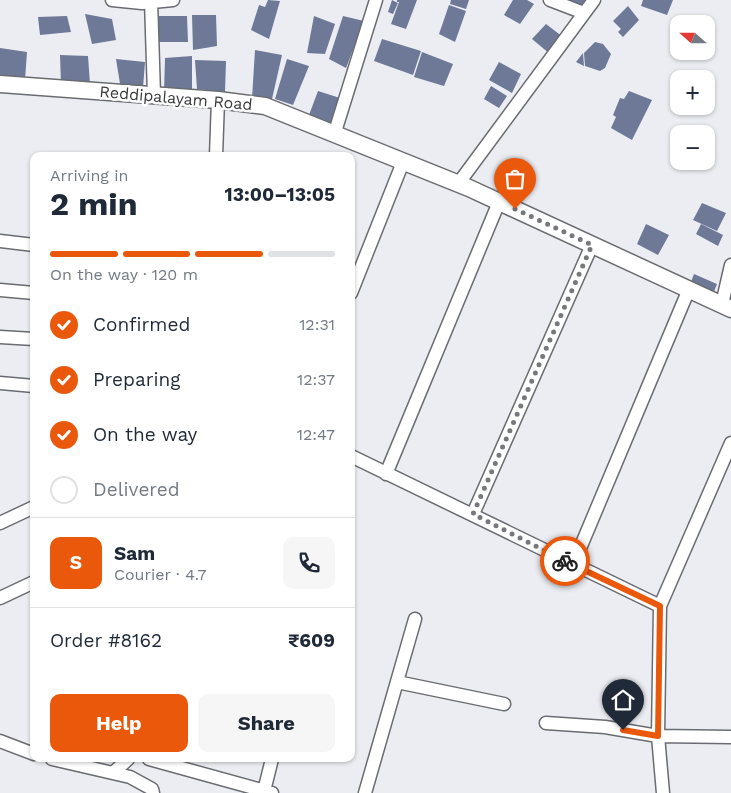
<!DOCTYPE html>
<html lang="en">
<head>
<meta charset="utf-8">
<style>
  :root { --surface:#fff; --page:#f6f6f7; --text:#1f2937; --muted:#747a83; --line:#e0e1e3; --accent:#ea580c }
  body { margin:0; font-family:"Work Sans",sans-serif; background:var(--page); color:var(--text); height:100vh; display:flex; flex-direction:column; font-size:19px; white-space:nowrap }
  * { box-sizing:border-box; margin:0 }
  p { font-size:16px; color:var(--muted) }
  .icon { flex:none; width:28px; height:28px; fill:none; stroke:currentColor; stroke-width:2; stroke-linecap:round; stroke-linejoin:round }
  .map { position:relative; flex:1; overflow:hidden }
  .drawer { position:absolute; left:30px; top:152px; width:325px; height:610px; display:flex; flex-direction:column; background:var(--surface); border-radius:10px; box-shadow:0 1px 4px #0004 }
  .drawer>* { flex:none }
  .needle { width:32px; rotate:291deg }
  .buttons { position:absolute; left:670px; top:15px; display:grid; gap:10px }
  .buttons a { display:grid; place-items:center; width:45px; height:45px; border-radius:10px; background:var(--surface); box-shadow:0 1px 4px #0004; font-size:25px }
  .pin { position:absolute; display:grid; place-items:center; width:42px; height:42px; color:#fff; margin:-51px -21px; border-radius:50% 50% 50% 0; rotate:-45deg; box-shadow:0 0 5px #0007 }
  .pin .icon { rotate:45deg }
  .courier { position:absolute; display:grid; place-items:center; width:50px; height:50px; margin:-25px; border:4px solid #ea580c; border-radius:50%; background:#fff; color:#222; box-shadow:0 1px 6px #0007 }
  .summary em { font-style:normal; font-weight:700 }
  .summary div { display:flex; flex-direction:column-reverse }
  .summary { display:flex; align-items:center; justify-content:space-between; height:85px; padding:0 20px }
  h1 { font-size:32px; font-weight:700; line-height:38px }
  .bar { display:grid; grid-template-columns:repeat(4,1fr); gap:8px 5px; align-content:center; height:60px; padding:0 20px }
  .bar i { height:6px; border-radius:4px; background:var(--line) }
  .bar .selected { background:var(--accent) }
  .bar p { grid-column:span 4 }
  .line { display:flex; align-items:center; gap:12px; padding:0 20px; border-top:1px solid var(--line) }
  .line div { flex:1 }
  .round { display:grid; place-items:center; flex:none; width:52px; height:52px; border-radius:10px; background:var(--page) }
  ol { padding:0 20px; list-style:none }
  li { display:flex; align-items:center; gap:15px; height:55px }
  li p { margin-inline-start:auto }
  li .icon { padding:5px; border-radius:50%; background:var(--accent); color:#fff; stroke-width:4 }
  li:last-child { color:var(--muted) }
  li i { width:28px; height:28px; border:2px solid var(--line); border-radius:50% }
  .button { display:flex; gap:10px; margin-top:auto; padding:10px 20px }
  .button a { flex:1; height:58px; border-radius:10px; background:var(--accent); color:#fff; font-size:20px; font-weight:700; line-height:58px; text-align:center }
  .button a+a { background:var(--page); color:var(--text) }
  .map>svg:first-child { display:block }
  .building { fill:#6d7997 }
  .lines { fill:none; stroke-linecap:round; stroke-linejoin:round }
  .street-casing { stroke:#6a6c71; stroke-width:15 }
  .secondary-casing { stroke:#6a6c71; stroke-width:19 }
  .street { stroke:#fff; stroke-width:12 }
  .secondary { stroke:#fff; stroke-width:16 }
  .done { stroke:#77787b; stroke-width:5; stroke-dasharray:0 9 }
  .route { stroke:#ea580c; stroke-width:6 }
  .labels { text-anchor:middle; dominant-baseline:central; stroke-width:5; stroke-linejoin:round; paint-order:stroke }
  .street-label { font-size:16px; fill:#38393b; stroke:#fff }
</style>
</head>
<body>
<div class="map">
<svg width="731" height="793" viewBox="0 0 731 793">
  <rect width="100%" height="100%" fill="#ebedf2"/>
  <path class="building" d="M268 0 280 1 269 39 251 30 259 5 265 7Z
    M392 0 398 3 393 14 388 12Z
    M397 0H417L406 29 391 24 399 2H397Z
    M451 0H469L466 9 450 4Z
    M513 0H527L534 4 520 24 504 15Z
    M563 0H587L581 9Z
    M643 0H673L667 15 641 6Z
    M449 5 466 11 455 42 439 34Z
    M628 6 639 20 623 37 618 32 621 29 613 21Z
    M85 14 112 19 116 40 92 44Z
    M192 15H216L217 46 193 50Z
    M67 16 71 32 40 35 38 17Z
    M158 16H187L188 42H159Z
    M314 16 335 24 325 54 307 53Z
    M343 16 364 21 346 68 329 59Z
    M546 24 563 37 550 54 532 39Z
    M382 39 421 51 413 75 374 61Z
    M595 42 603 44 611 54 605 68 600 71 585 66 584 53Z
    M0 48 27 52 25 80 0 78Z
    M255 50 282 55 272 99 252 98Z
    M422 52 453 64 444 86 414 77Z
    M583 53 584 66 576 62Z
    M60 55 88 56 90 84H61Z
    M192 56V91L164 92 165 58Z
    M116 59 145 62 143 88 121 90Z
    M287 59 309 66 293 105 275 99Z
    M195 60 226 61 225 92 197 89Z
    M499 62 521 74 512 93 489 80Z
    M491 86 507 96 499 108 484 99Z
    M318 91 343 99 334 127 309 115Z
    M629 91 652 100 632 140 611 128 616 117 613 115 620 98 624 99Z
    M702 203 726 213 717 231 693 220Z
    M646 224 669 235 658 255 637 244Z
    M701 224 723 235 718 246 696 234Z
    M694 274 717 284 712 297 689 287Z"/>
  <g class="lines">
    <g class="street-casing">
      <path id="street" d="M112 0 142 3 173 0
        M151 0 154 95
        M550 0 584 13
        M334 135 376 0
        M216 156 218 100
        M458 184 594 0
        M0 241 34 245
        M0 290 34 293
        M351 293 403 162
        M722 304 731 265
        M0 337 34 339
        M0 383 34 386
        M351 456 660 606
        M386 474 499 202
        M473 514 592 245
        M0 523 34 507
        M573 565 689 289
        M0 598 34 582
        M397 682 504 704
        M546 723 605 727 658 736 731 737
        M0 741 34 754
        M52 759 130 777 152 789 153 793
        M149 759 272 793
        M113 773 128 759
        M264 791 272 759
        M365 793 415 619
        M663 793 658 736 660 606 731 443"/>
    </g>
    <g class="secondary-casing">
      <path id="secondary" d="M0 84 218 100 265 106 469 188 731 309"/>
    </g>
    <use href="#street" class="street"/>
    <use href="#secondary" class="secondary"/>
  </g>
  <g class="lines">
    <path class="done" d="M515 209 592 245 473 514 565 561"/>
    <path class="route" d="M565 561 660 606 658 736 623 730"/>
  </g>
  <g class="labels">
    <g class="street-label">
      <text transform="translate(176 98) rotate(5)">Reddipalayam Road</text>
    </g>
  </g>
</svg>
<div class="buttons">
<a><svg class="needle" viewBox="-14 -14 28 28"><path d="M0-13l5 13h-10z" fill="#e53935"/><path d="M0 13l5-13h-10z" fill="#747a83"/></svg></a>
<a>+</a>
<a>−</a>
</div>
<div class="pin" style="left:515px;top:209px;background:#ea580c"><svg class="icon" aria-label="bag" viewBox="0 0 24 24"><path d="M5 8h14l-1 12H6zM9 8a3 3 0 0 1 6 0"/></svg></div>
<div class="pin" style="left:623px;top:730px;background:#1f2937"><svg class="icon" aria-label="home" viewBox="0 0 24 24"><path d="M3 11l9-7 9 7M6 9v11h12V9"/></svg></div>
<div class="courier" style="left:565px;top:561px"><svg class="icon" aria-label="bike" viewBox="0 0 24 24"><circle cx="6" cy="16" r="4"/><circle cx="18" cy="16" r="4"/><path d="M6 16l4-8h5l3 8M10 8l3 8H6M13 5h3"/></svg></div>
<section class="drawer">
<div class="summary"><div><h1>2 min</h1><p>Arriving in</p></div><em>13:00–13:05</em></div>
<div class="bar"><i class="selected"></i><i class="selected"></i><i class="selected"></i><i></i><p>On the way · 120 m</p></div>
<ol>
<li><svg class="icon" aria-label="check" viewBox="0 0 24 24"><path d="M5 12l5 5 9-10"/></svg>Confirmed<p>12:31</p></li>
<li><svg class="icon" aria-label="check" viewBox="0 0 24 24"><path d="M5 12l5 5 9-10"/></svg>Preparing<p>12:37</p></li>
<li><svg class="icon" aria-label="check" viewBox="0 0 24 24"><path d="M5 12l5 5 9-10"/></svg>On the way<p>12:47</p></li>
<li><i></i>Delivered</li>
</ol>
<div class="line" style="height:90px"><b class="round" style="background:var(--accent);color:#fff">S</b><div><b>Sam</b><p>Courier · 4.7</p></div><a class="round"><svg class="icon" aria-label="phone" viewBox="0 0 24 24"><path d="M5 4h4l2 5-3 2q2 4 5 5l2-3 5 2v4C11 20 4 13 5 4z"/></svg></a></div>
<div class="line" style="height:65px"><div>Order #8162</div><b>₹609</b></div>
<div class="button"><a>Help</a><a>Share</a></div>
</section>
</div>
</body>
</html>
